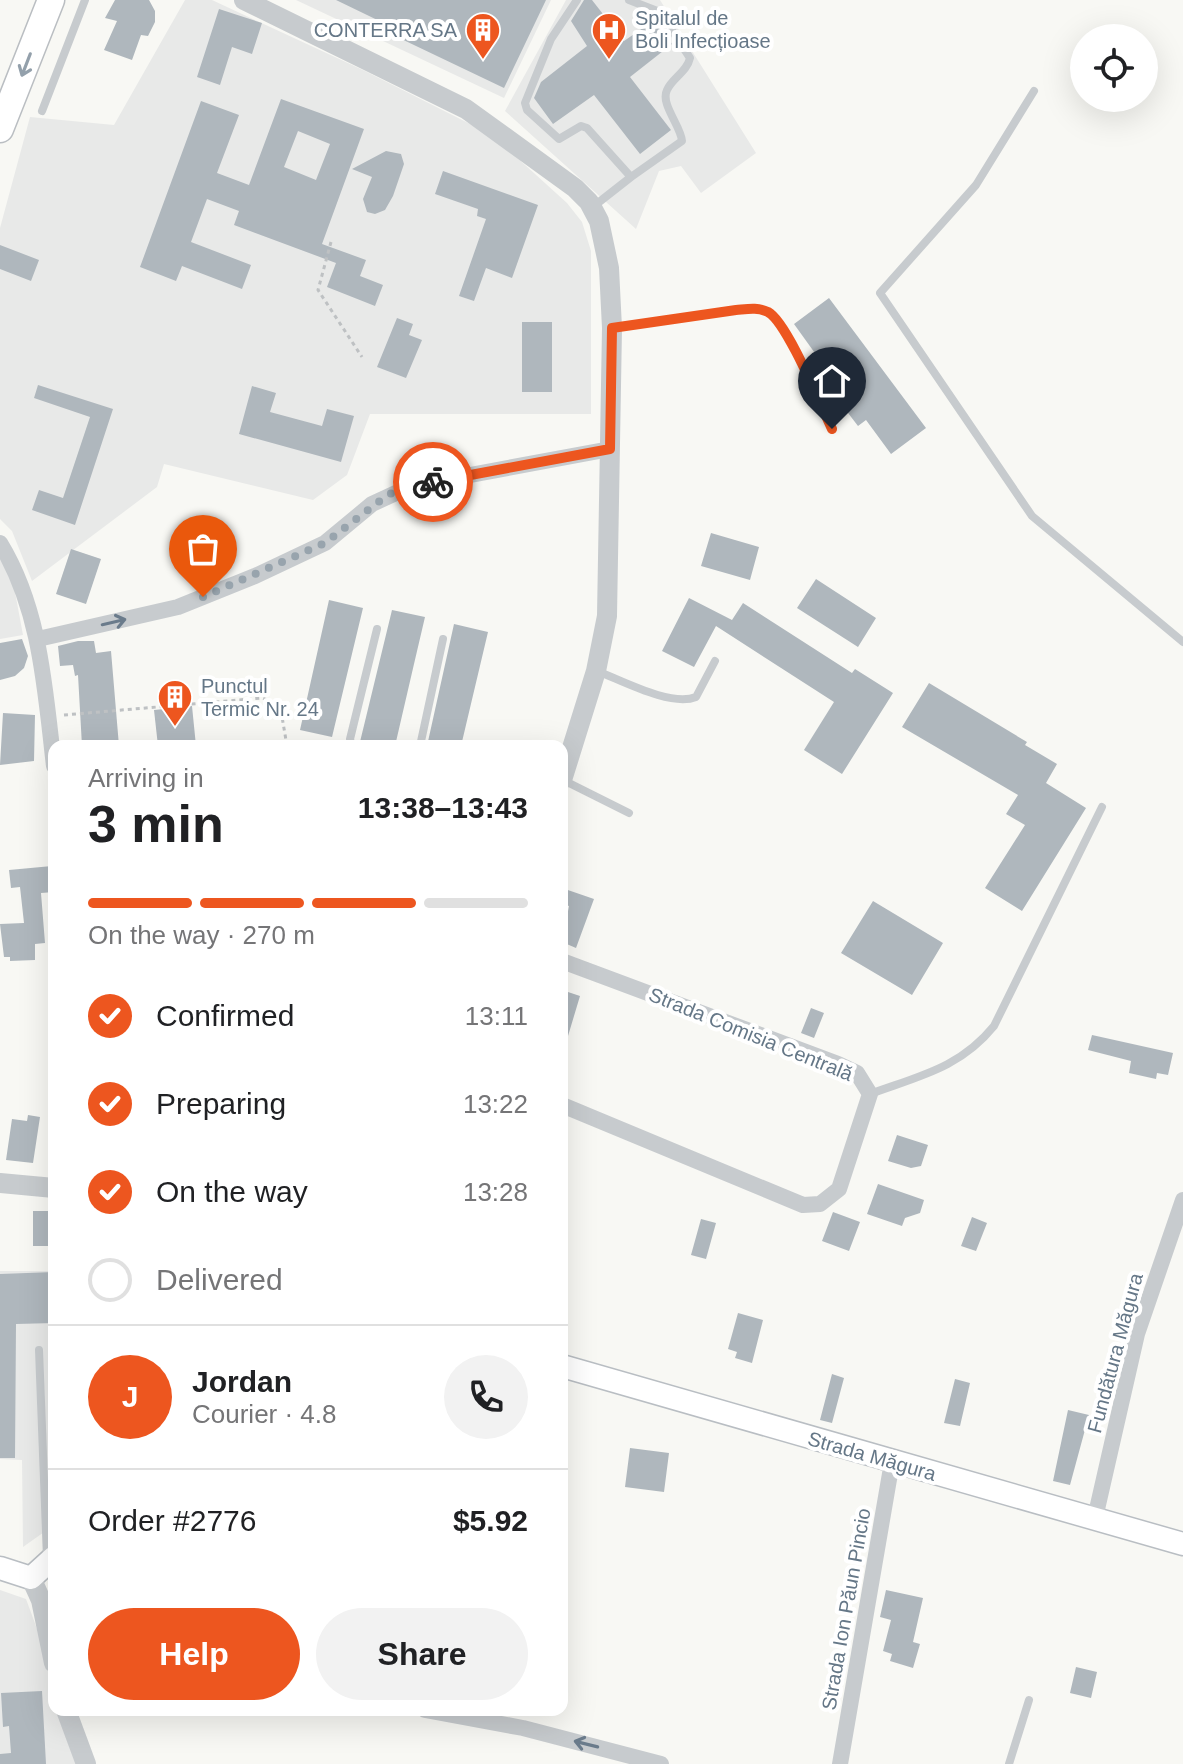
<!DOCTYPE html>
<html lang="en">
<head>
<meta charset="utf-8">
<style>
  :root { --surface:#fff; --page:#f2f2f2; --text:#202124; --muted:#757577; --line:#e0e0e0; --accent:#ed561f }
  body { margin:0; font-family:Arial,sans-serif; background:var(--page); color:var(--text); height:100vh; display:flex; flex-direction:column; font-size:30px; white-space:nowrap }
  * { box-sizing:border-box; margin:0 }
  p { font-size:26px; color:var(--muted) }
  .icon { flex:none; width:44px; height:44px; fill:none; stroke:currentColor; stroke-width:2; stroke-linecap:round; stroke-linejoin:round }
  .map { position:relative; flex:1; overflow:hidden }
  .sheet { position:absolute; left:48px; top:740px; width:520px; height:976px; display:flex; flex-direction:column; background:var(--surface); border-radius:16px; box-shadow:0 8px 32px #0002 }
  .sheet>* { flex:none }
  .fabs { position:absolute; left:1070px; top:24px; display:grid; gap:16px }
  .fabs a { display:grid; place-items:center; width:88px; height:88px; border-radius:50%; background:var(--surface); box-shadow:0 8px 32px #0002; font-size:40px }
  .pin { position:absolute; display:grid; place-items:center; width:68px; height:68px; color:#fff; margin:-82px -34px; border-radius:50% 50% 50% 0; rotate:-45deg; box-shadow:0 0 8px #0007 }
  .pin .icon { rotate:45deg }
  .courier { position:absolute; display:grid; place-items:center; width:80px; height:80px; margin:-40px; border:6px solid #ed561f; border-radius:50%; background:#fff; color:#222; box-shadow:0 2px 10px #0007 }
  .overview em { font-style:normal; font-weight:700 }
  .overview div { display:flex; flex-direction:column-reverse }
  .overview { display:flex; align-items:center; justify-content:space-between; height:136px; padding:0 40px }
  h1 { font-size:52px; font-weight:700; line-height:60px }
  .bar { display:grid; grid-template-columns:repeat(4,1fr); gap:12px 8px; align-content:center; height:96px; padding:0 40px }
  .bar i { height:10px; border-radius:6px; background:var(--line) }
  .bar .current { background:var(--accent) }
  .bar p { grid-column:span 4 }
  .line { display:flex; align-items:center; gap:20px; padding:0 40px; border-top:2px solid var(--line) }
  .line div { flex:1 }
  .round { display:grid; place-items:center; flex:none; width:84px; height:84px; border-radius:42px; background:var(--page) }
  ol { padding:0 40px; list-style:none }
  li { display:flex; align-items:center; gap:24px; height:88px }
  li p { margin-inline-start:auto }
  li .icon { padding:8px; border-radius:50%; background:var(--accent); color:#fff; stroke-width:4 }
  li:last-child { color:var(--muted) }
  li i { width:44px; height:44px; border:4px solid var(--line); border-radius:50% }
  .button { display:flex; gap:16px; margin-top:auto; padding:16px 40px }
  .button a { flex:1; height:92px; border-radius:48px; background:var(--accent); color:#fff; font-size:32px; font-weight:700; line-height:92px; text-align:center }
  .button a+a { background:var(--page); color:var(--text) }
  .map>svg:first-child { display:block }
  .built { fill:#e8e9e8 }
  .building { fill:#afb7bd; fill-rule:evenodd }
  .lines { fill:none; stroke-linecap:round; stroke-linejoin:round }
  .secondary-casing { stroke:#b9bec3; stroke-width:25 }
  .primary-casing { stroke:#babec2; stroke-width:29 }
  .path { stroke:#bec1c3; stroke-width:3; stroke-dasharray:4 4; stroke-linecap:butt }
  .service { stroke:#c7cbce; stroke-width:8 }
  .minor { stroke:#c7cbce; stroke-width:16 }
  .tertiary { stroke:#c7cbce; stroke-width:20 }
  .secondary { stroke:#fff; stroke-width:22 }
  .primary { stroke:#fff; stroke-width:26 }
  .oneway { stroke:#93a0ab }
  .oneway2 { stroke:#6a7b8b }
  .done { stroke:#98a4ad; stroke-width:8; stroke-dasharray:0 14.4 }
  .route { stroke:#ed561f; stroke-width:10 }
  .labels { text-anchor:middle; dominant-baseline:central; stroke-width:8; stroke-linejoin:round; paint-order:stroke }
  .poi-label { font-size:20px; fill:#657787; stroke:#fff; text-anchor:start }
  .street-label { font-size:20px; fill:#657787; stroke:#fff }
</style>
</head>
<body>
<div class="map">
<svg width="1183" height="1764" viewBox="0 0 1183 1764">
  <rect width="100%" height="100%" fill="#f8f8f4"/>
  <path class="built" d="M185 0H212L363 70 492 135 567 203 582 222 591 251V414H370L347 475 313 500 164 464 157 487 32 581 12 531 0 519V228L30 117 114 125Z
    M296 0H551L504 98Z
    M566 0H660L756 153 701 193 681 166 659 171 636 229 505 111Z
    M0 549 10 565 23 635 0 639Z
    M0 1271H54V1525L23 1547 22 1460 0 1459Z
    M0 1590 26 1599 54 1675V1710H67L87 1764H0Z"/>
  <path class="building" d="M115 0H149L155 11V22L148 36 141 35 132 60 104 50 117 21 105 18Z
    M336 0H546L504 88 393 35 396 29Z
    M584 0H592L624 41 656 19 672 44 630 77 671 130 640 154 594 95 553 124 534 98 541 82 587 46 571 21Z
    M219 9 262 23 252 54 232 47 220 85 197 77Z
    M281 99 364 129 322 244 366 260 360 276 383 285 375 306 327 287 336 263 234 225 239 211 207 199 191 242 251 265 242 289 182 266 176 281 140 267 201 101 239 115 217 173 249 185ZM298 131 330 144 316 180 284 167Z
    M386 151 401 154 404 164 393 196 385 210 375 214 367 212 363 199 372 177 352 169Z
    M443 171 538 205 512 278 486 268 474 301 459 296 486 219 477 216 478 209 435 194Z
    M0 245 39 260 31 281 0 269Z
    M829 298 926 428 891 454 866 420 858 426 809 362 817 356 794 324Z
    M397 318 413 324 409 335 422 340 406 378 377 367Z
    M522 322H552V392H522Z
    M38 385 113 409 75 525 32 510 39 490 63 498 90 417 34 398Z
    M252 386 276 393 270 412 322 426 327 409 354 416 341 462 239 434Z
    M711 533 759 547 750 580 701 566Z
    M71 549 101 559 86 604 56 594Z
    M816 579 876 618 858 647 797 608Z
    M689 598 732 620 743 603 852 673 855 669 893 693 842 774 804 750 834 702 716 626 694 667 662 651Z
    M329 600 363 608 332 737 300 730Z
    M392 610 425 617 414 664 395 746H359Z
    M454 624 488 632 461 746H427Z
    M22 639 28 656 24 668 15 676 0 680V643Z
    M78 641H94L96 653 111 651 119 746H82L78 675 75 676 73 665 60 666 58 646Z
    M929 683 1027 742 1025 745 1057 764 1046 783 1086 808 1022 911 985 888 1025 825 1006 814 1018 795 902 727Z
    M192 706 196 746H158L154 710Z
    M3 713 35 715 34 761 0 765Z
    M52 866 54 892 41 893 45 943 35 944V960L10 961V957H4L0 924 24 923 20 887 11 888 9 870Z
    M562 888 594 899 576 948 562 942 569 906 562 904Z
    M873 901 943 943 912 995 841 953Z
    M562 990 580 996 565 1046H562Z
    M811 1008 824 1013 814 1038 801 1033Z
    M1092 1035 1173 1053 1168 1075 1157 1073 1156 1079 1129 1073 1131 1061 1088 1050Z
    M28 1115 40 1117 33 1163 6 1160 12 1119 27 1121Z
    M897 1135 928 1145 921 1166 911 1168 888 1161Z
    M878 1184 924 1200 920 1213 905 1218 902 1226 867 1214Z
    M33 1211H54V1246H33Z
    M833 1212 860 1222 849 1251 822 1241Z
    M972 1217 987 1223 976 1251 961 1246Z
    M701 1219 716 1223 706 1259 691 1255Z
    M54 1272V1323L16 1324 15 1458H0V1274Z
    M738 1313 763 1320 752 1363 735 1358 737 1352 728 1349Z
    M832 1374 844 1378 832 1423 820 1420Z
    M955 1379 970 1383 960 1426 944 1423Z
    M1068 1410 1089 1415 1070 1485 1053 1481Z
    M630 1448 669 1453 664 1492 625 1487Z
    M886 1590 923 1598 913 1642 920 1644 913 1668 890 1661 892 1654 883 1651 891 1620 880 1617Z
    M1076 1667 1097 1672 1091 1698 1070 1693Z
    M42 1691 46 1764H0V1754L11 1753 9 1726 3 1727 1 1693Z"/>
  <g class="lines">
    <g class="secondary-casing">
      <path id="secondary" d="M562 1366 1183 1544
        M0 1568 31 1578 54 1557"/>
    </g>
    <g class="primary-casing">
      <path id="primary" d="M0 129 51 0"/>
    </g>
    <path class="path" d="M331 242 318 290 362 357
      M64 715 262 698 280 705 287 746"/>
    <path class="service" d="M577 0 551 39 525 103 527 110 559 139 581 126 587 128 631 177 594 206
      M629 0 660 12 690 58C687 72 672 78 667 90 660 104 681 126 682 141L631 177
      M1034 91 976 185 880 293 1032 516 1183 642
      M42 111 85 0
      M613 328 736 310C747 309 757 307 768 312 787 322 821 406 832 429
      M597 671C623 681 671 707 696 697L715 661
      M352 746 350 739 377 629
      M420 746 443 639
      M563 780 629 813
      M870 1094C919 1076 960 1068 994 1026L1102 807
      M39 1350 47 1558
      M1009 1764 1029 1700"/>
    <path class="minor" d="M0 543C41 610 45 691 54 766
      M38 639 178 607 255 576 325 543 372 504 411 486 610 449
      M562 961 838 1064 857 1073 870 1094 839 1189 820 1204 803 1205 562 1105
      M1095 1518 1137 1334 1183 1200
      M425 1710 523 1728 661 1764
      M840 1764 892 1462"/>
    <path class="tertiary" d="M244 0 466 109 575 188 589 202 599 221 609 268 612 328 607 616 596 671 562 780
      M0 1183 54 1188
      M31 1578 41 1600 54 1663
      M66 1710 86 1764"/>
    <use href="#secondary" class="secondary"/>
    <use href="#primary" class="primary"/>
  </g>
  <defs><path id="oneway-shaft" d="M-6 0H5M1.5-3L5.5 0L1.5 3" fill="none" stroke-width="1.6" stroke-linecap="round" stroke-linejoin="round" transform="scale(2)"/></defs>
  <use class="oneway" href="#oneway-shaft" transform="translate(26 65) rotate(111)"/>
  <g class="oneway2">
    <use href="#oneway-shaft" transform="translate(114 622) rotate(-13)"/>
    <use href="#oneway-shaft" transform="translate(586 1744) rotate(-166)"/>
  </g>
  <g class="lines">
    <path class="done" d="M203 597 325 543 389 494 433 482"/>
    <path class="route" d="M433 482 610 449 612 328 736 310C748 309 757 307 768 312 787 322 821 406 832 429"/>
  </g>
  <defs>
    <g id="building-pin" transform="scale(1.8)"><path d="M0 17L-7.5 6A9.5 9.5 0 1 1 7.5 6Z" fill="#ed561f" stroke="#fff"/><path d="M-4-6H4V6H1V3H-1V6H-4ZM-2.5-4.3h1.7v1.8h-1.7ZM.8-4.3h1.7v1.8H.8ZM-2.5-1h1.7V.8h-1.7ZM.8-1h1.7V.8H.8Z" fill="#fff"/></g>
    <g id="hospital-pin" transform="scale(1.8)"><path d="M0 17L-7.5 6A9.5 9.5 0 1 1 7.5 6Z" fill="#ed561f" stroke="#fff"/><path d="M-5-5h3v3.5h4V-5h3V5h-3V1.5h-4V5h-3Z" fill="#fff"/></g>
  </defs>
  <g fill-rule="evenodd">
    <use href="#building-pin" x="483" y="30"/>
    <use href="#hospital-pin" x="609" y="30"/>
    <use href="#building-pin" x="175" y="697"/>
  </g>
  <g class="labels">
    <g class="poi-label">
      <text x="635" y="18">Spitalul de<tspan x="635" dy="23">Boli Infecțioase</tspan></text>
      <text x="457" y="30" text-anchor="end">CONTERRA SA</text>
      <text x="201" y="686">Punctul<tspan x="201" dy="23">Termic Nr. 24</tspan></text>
    </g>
    <g class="street-label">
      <text transform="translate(751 1034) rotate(22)">Strada Comisia Centrală</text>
      <text transform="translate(1115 1353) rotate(-75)">Fundătura Măgura</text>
      <text transform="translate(872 1456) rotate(16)">Strada Măgura</text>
      <text transform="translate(846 1609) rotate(-80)">Strada Ion Păun Pincio</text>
    </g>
  </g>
</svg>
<div class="fabs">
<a><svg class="icon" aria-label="locate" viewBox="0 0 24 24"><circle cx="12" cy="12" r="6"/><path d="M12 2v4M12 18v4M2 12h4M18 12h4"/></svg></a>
</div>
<div class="pin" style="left:203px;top:597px;background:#ea580c"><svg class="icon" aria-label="bag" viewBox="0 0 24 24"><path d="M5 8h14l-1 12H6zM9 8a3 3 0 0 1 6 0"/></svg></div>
<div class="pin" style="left:832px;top:429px;background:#1f2937"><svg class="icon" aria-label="home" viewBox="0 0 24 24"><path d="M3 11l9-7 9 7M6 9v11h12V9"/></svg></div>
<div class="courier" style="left:433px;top:482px"><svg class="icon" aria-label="bike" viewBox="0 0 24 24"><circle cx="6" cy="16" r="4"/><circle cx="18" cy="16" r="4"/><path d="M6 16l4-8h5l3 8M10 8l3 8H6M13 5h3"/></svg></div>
<section class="sheet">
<div class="overview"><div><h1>3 min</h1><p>Arriving in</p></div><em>13:38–13:43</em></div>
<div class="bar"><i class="current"></i><i class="current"></i><i class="current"></i><i></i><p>On the way · 270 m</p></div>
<ol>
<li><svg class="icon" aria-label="check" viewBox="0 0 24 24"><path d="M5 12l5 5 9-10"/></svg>Confirmed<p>13:11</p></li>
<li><svg class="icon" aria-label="check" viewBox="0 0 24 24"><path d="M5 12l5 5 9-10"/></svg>Preparing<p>13:22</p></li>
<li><svg class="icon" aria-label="check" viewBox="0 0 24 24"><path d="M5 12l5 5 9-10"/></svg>On the way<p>13:28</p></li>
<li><i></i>Delivered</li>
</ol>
<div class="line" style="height:144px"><b class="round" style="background:var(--accent);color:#fff">J</b><div><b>Jordan</b><p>Courier · 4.8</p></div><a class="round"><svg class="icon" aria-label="phone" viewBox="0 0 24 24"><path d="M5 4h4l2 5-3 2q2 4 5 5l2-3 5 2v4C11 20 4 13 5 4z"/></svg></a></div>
<div class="line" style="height:104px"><div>Order #2776</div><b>$5.92</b></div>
<div class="button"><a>Help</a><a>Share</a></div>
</section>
</div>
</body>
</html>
